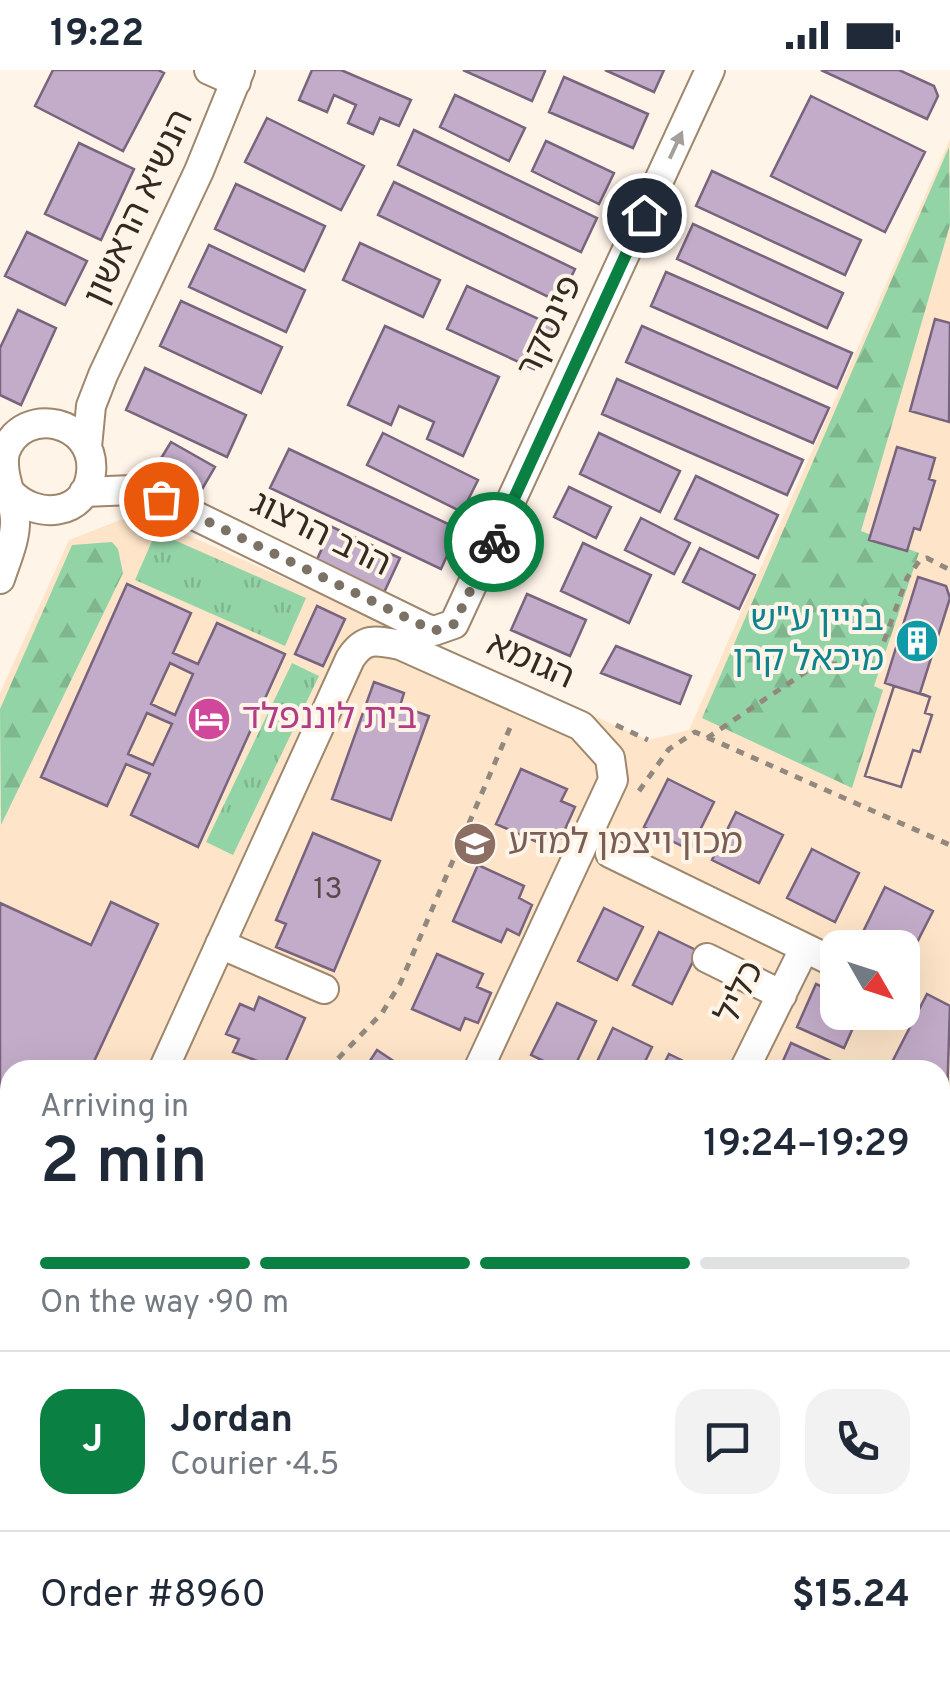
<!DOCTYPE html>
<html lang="en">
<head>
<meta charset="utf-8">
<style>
  :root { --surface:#fff; --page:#f2f2f3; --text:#1f2937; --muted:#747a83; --line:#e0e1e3; --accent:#0b8043 }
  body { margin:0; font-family:Overpass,"Noto Sans Hebrew",sans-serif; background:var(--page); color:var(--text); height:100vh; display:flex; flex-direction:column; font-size:38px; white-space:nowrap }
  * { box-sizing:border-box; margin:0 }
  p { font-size:32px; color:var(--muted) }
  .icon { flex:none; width:55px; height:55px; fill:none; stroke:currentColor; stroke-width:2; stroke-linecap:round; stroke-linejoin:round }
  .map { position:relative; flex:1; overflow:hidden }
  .drawer { position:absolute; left:0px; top:990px; width:950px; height:622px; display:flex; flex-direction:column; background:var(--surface); border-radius:30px 30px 0 0; box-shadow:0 10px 40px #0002 }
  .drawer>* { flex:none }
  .needle { width:65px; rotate:129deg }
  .controls { position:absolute; left:820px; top:860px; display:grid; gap:20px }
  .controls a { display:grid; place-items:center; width:100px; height:100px; border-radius:20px; background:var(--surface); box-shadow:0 10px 40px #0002; font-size:50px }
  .pin { position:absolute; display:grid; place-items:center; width:85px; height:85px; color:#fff; margin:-42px; border:5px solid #fff; border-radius:50%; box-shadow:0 2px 10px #0007 }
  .courier { position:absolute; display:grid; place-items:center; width:100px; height:100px; margin:-50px; border:8px solid #0b8043; border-radius:50%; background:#fff; color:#222; box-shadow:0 2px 12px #0007 }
  .head em { font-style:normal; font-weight:600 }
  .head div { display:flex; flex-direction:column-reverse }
  .head { display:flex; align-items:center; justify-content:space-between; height:170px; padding:0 40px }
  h1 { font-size:65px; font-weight:600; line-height:75px }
  .bar { display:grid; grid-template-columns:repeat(4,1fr); gap:15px 10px; align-content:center; height:120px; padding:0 40px }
  .bar i { height:12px; border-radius:8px; background:var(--line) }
  .bar .current { background:var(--accent) }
  .bar p { grid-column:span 4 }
  .line { display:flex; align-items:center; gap:25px; padding:0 40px; border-top:2px solid var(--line) }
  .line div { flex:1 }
  .round { display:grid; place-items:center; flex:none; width:105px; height:105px; border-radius:30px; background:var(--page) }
  .status { display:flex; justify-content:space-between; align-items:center; height:70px; padding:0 50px; background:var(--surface); direction:ltr }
  .status svg { height:28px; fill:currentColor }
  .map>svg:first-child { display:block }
  .built { fill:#fee5c9; fill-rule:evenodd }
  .forest { fill:url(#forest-firs) }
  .park { fill:url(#park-tufts) }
  .building { fill:#c3acc9; stroke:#79647e; stroke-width:2.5; fill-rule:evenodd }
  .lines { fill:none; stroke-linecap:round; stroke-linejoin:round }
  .minor-casing { stroke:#9f876c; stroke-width:32 }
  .path { stroke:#93887d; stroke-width:5; stroke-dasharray:8 8; stroke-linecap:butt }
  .minor { stroke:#fff; stroke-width:28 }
  .oneway { fill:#a49f9a }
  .done { stroke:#7b7165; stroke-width:10; stroke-dasharray:0 18 }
  .route { stroke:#0b8043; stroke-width:12 }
  .labels { text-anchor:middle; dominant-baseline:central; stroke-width:8; stroke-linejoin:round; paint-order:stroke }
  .number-label { font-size:30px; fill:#584a4a }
  .street-label { font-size:35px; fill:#342a1f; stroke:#fff4e8 }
  .culture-label { font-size:35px; fill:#0d838f; stroke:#fff4e8; text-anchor:end }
  .hotel-label { font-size:35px; fill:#b23c85; stroke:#fff4e8; text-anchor:start }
  .education-label { font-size:35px; fill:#785e54; stroke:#fff4e8; text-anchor:start }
</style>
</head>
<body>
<div class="status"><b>19:22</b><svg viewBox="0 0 49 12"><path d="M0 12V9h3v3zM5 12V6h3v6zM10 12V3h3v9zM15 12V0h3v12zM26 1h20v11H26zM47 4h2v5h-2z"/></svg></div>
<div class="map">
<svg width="950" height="1612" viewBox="0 0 950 1612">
  <defs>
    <pattern id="forest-firs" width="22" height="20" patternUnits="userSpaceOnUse" patternTransform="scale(2.5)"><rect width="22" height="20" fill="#93d4a6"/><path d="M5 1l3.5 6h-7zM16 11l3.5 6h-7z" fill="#7fb68e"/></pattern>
    <pattern id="park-tufts" width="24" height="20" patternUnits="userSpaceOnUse" patternTransform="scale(2.5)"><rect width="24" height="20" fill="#93d4a6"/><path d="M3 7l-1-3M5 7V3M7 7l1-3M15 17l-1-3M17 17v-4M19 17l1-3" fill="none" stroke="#7fb68e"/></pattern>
  </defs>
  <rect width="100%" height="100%" fill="#fff4e8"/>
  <path class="built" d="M950 69V1612H0V623L69 470 138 443 648 670 689 660ZM838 878H902V942H838ZM10 1000H940V1602H10Z"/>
  <path class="forest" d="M949 77 950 155 861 461 919 483 874 616 883 620 852 718 702 648Z
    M112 472 118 479 123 503 1 755 0 639 72 475Z"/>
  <path class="park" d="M156 462 306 528 285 576 135 510Z
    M292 593 319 606 233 785 206 772Z"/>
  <path class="building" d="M53 0H158L164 3 123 81 35 36Z
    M312 0H341L411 30 399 56 380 48 373 64 348 53 356 35 334 25 327 42 299 30Z
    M463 0H544L545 1 532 31Z
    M605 0H664L654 22Z
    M821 0H899L934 16 938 26 927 49Z
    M564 7 648 44 633 78 549 42Z
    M455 25 525 58 509 91 440 57Z
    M811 26 925 82 885 162 771 106Z
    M267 48 364 96 341 140 245 92Z
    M414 60 597 148 581 182 398 95Z
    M546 71 614 103 599 134 532 101Z
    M79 73 134 99 101 170 45 144Z
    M712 101 861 170 845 205 696 136Z
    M394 112 575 199 559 232 378 145Z
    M236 114 325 156 304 201 215 159Z
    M693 154 843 223 827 258 677 189Z
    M27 162 87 191 65 235 5 206Z
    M360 173 440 210 423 247 343 210Z
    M209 175 305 220 286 262 189 217Z
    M666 202 852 283 837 318 651 236Z
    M467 216 554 256 534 299 447 259Z
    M181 231 282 277 261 323 160 276Z
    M18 240 56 258 21 335 0 325V278Z
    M935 249 950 253 949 352 910 341Z
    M385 256 499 307 463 386 427 369 434 352 399 336 391 355 348 335Z
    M642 256 829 338 813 373 626 292Z
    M145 298 246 345 227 387 126 340Z
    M617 309 803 390 787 425 602 344Z
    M383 363 478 410 462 442 367 395Z
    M599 363 680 401 660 442 580 404Z
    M171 372 215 397 194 433 149 408Z
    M897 377 935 388 929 409 935 411 920 460 914 458 907 481 869 470Z
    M289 379 459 459 441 499 270 418Z
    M696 406 778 445 758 488 675 449Z
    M569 417 611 437 596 468 554 447Z
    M641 448 690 473 674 504 625 480Z
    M332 457 400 488 381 529 313 498Z
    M583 473 651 505 629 553 561 521Z
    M700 478 755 505 739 539 683 512Z
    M918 507 946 516 950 528 920 623 930 627 925 643 932 645 920 682 913 680 901 717 865 706 894 616 885 613Z
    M127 514 191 543 173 583 198 594 217 553 285 584 198 777 131 745 150 704 126 694 107 736 41 707ZM170 593 193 604 175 645 151 634ZM147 643 172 654 153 695 128 684Z
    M527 524 586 550 570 586 511 560Z
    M317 536 345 549 323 596 295 584Z
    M616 576 691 606 680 634 601 603Z
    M374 612 404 623 400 636 429 646 391 750 332 729Z
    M894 616 930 627 925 643 932 645 920 682 913 680 901 717 865 706Z
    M521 699 567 719 561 731 575 737 561 768 549 762 544 775 496 754Z
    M668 709 714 732 690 780 644 757Z
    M736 742 783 765 759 813 712 790Z
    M313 763 380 791 334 901 276 877 286 854 276 850Z
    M812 779 859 803 835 852 787 828Z
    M478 795 524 816 519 828 532 835 519 865 507 859 501 872 453 851Z
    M885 817 933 841 908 890 902 887V878H883L861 866Z
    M111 832 158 854 90 1000H10V1044L0 1065V833L91 875Z
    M604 838 643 857 617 910 578 891Z
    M659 862 698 881 672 934 633 915Z
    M437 884 483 904 477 917 491 923 478 953 465 948 460 960 412 939Z
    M816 914 838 924V942H860L844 978 797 957Z
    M927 924 950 936 947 1028 940 1025V1000L889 998Z
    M259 927 305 948 282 1000 233 982 239 969 226 964 240 934 254 940Z
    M557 933 596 951 573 1000H562L531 985Z
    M613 958 652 977 641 1000H593Z
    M791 973 838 994 835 1000H779Z
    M377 980 407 1000H364Z
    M669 984 702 1000H661Z
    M950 1254V1328L940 1323V1272Z
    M947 1440 950 1441V1494L940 1489V1452Z
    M0 1525 10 1537 8 1561 0 1552Z
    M286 1602H330L326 1612H295L284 1607Z
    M356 1602H402L397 1612H351Z
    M745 1602H783L800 1612H762Z"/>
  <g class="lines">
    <g class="minor-casing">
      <path id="minor" d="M209 0 236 12
        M87 377 91 336 103 305 199 101 240 0
        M84 422 132 420 161 429 425 558 434 561 454 554 710 0
        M0 509C6 490 16 469 15 449 14 427 0 405 5 382 23 333 97 351 91 403 86 447 35 450 10 422
        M610 783 838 894
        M220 874 324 919
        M707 888 782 925
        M163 1000 350 589C364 567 375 570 400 575L581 656 610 688 613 710 478 1000
        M744 1000 804 879
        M0 1165 10 1170
        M0 1359 10 1338
        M940 1367 950 1372
        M0 1455 10 1460
        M940 1583 950 1588
        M614 1604 628 1612
        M182 1612 186 1602
        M440 1612 445 1602"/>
    </g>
    <path class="path" d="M616 655 648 670
      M707 668 816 595 864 592 883 574 907 508 920 490 927 488 950 500
      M639 721 669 679 695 662 950 775
      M327 1000 382 943 400 914 512 653
      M940 1102 950 1108
      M940 1179 950 1184
      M13 1612 23 1602
      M66 1612 70 1602
      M833 1612 839 1602"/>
    <use href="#minor" class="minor"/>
  </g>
  <defs><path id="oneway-solid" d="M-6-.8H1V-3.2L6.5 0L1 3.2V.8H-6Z" transform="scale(2.5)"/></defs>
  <use class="oneway" href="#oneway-solid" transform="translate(676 75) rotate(-65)"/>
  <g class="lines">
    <path class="done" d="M161 429 434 561 454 554 494 472"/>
    <path class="route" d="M494 472 644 145"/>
  </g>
  <defs>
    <g id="building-disc" transform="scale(2.25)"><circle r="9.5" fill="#0f9aa8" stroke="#fff4e8"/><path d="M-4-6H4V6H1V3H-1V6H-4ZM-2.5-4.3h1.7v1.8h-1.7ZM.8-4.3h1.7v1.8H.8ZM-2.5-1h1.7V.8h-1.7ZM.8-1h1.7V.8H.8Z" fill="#fff"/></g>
    <g id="hotel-disc" transform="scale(2.25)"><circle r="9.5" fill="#d1479c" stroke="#fff4e8"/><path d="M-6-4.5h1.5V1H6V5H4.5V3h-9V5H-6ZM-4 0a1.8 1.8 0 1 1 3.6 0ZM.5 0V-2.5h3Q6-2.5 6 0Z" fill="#fff"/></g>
    <g id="university-disc" transform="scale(2.25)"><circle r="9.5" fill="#8d6e63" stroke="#fff4e8"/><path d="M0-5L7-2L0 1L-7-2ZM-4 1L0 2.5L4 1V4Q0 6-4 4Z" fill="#fff"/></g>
  </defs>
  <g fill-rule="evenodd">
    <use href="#building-disc" x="917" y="571"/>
    <use href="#hotel-disc" x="209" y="649"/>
    <use href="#university-disc" x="475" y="774"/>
  </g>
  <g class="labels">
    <g class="number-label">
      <text x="328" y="820">13</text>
    </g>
    <g class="street-label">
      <text transform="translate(140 138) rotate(-65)">הנשיא הראשון</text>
      <text transform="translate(551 257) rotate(-65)">פינסקר</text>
      <text transform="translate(320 465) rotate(26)">הרב הרצוג</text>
      <text transform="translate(530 592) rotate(24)">הגומא</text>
      <text transform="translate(741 923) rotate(-64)">כליל</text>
    </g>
    <g class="culture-label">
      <text x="884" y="551">בניין ע"ש<tspan x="884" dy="40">מיכאל קרן</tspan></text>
    </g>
    <g class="hotel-label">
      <text x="242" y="649">בית לוננפלד</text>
    </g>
    <g class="education-label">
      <text x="508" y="774">מכון ויצמן למדע</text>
    </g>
  </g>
</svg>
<div class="controls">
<a><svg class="needle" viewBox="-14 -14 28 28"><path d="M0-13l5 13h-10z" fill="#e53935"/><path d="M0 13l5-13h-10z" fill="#747a83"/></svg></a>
</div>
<div class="pin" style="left:161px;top:429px;background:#ea580c"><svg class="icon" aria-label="bag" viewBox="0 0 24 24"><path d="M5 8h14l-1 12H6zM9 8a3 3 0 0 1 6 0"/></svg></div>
<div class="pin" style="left:644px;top:145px;background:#1f2937"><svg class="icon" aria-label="home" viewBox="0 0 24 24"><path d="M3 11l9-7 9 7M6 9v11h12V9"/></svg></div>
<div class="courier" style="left:494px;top:472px"><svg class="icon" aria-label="bike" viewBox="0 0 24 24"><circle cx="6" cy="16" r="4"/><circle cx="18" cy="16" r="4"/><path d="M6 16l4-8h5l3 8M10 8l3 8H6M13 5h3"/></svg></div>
<section class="drawer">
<div class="head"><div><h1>2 min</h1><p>Arriving in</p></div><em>19:24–19:29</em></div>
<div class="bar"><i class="current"></i><i class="current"></i><i class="current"></i><i></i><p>On the way · 90 m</p></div>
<div class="line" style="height:180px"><b class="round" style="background:var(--accent);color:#fff">J</b><div><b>Jordan</b><p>Courier · 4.5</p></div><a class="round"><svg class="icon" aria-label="chat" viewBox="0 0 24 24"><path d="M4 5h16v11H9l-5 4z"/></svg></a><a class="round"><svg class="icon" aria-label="phone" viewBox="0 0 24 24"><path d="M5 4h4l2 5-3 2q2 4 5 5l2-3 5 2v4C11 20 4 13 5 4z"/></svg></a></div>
<div class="line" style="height:130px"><div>Order #8960</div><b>$15.24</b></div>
</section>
</div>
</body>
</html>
